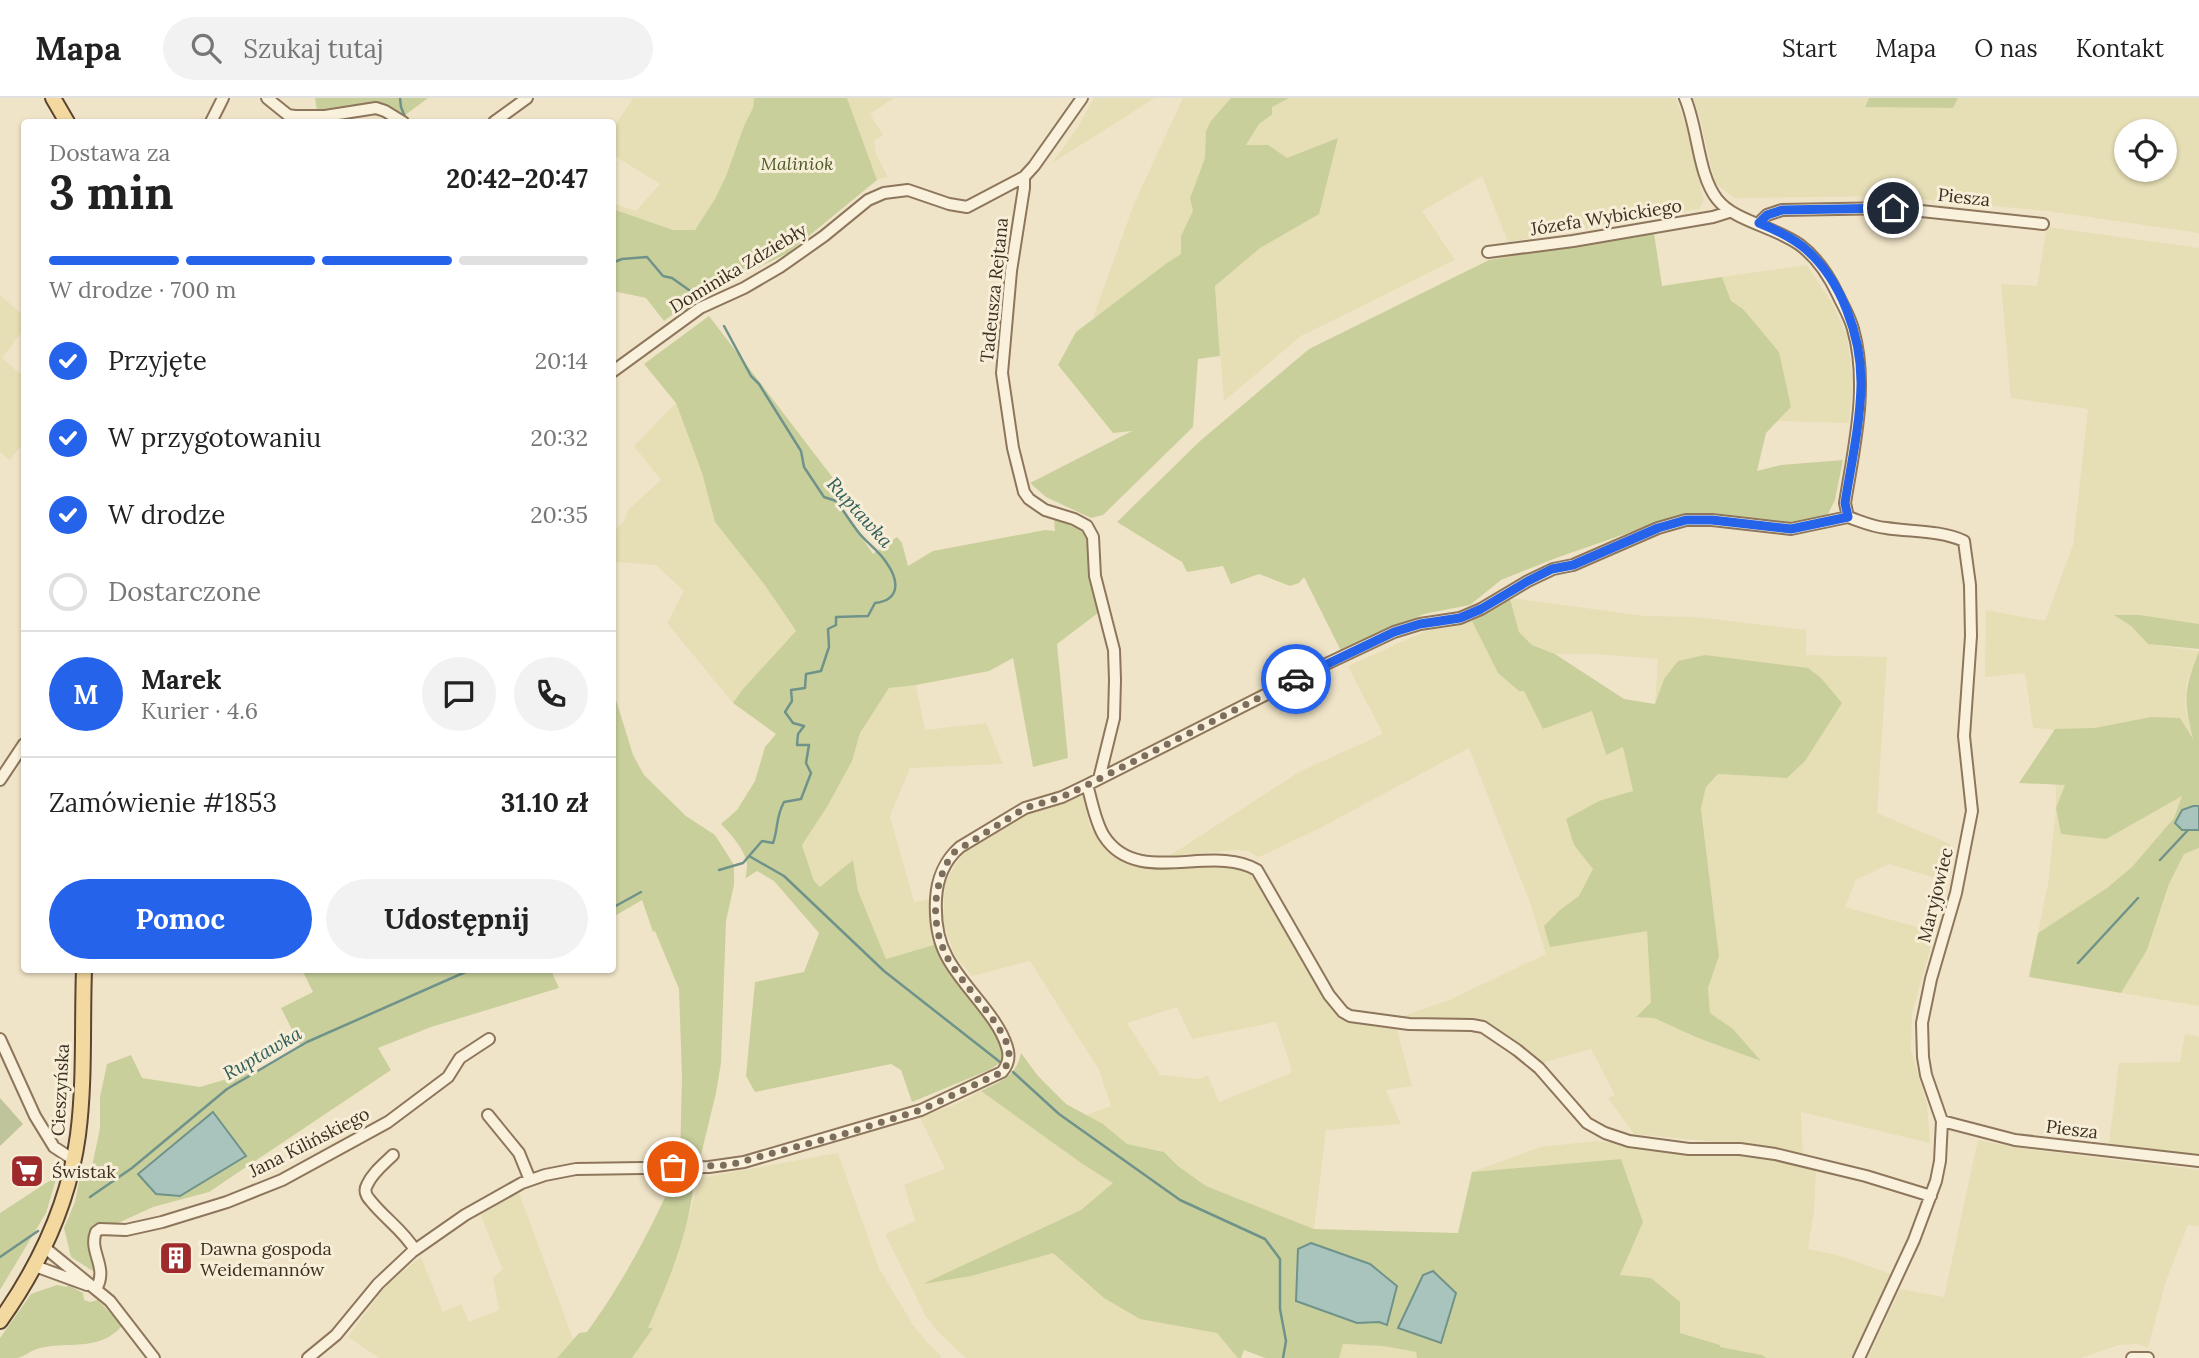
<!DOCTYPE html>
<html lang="pl">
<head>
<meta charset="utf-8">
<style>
  :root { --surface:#fff; --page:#f2f2f2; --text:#222; --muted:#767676; --line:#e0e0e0; --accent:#2563eb }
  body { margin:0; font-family:Lora,serif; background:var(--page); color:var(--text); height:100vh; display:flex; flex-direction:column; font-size:26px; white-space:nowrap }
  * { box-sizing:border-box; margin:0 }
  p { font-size:23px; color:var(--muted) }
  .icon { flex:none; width:38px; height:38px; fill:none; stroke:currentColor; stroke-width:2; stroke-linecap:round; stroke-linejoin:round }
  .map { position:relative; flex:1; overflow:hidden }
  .details { position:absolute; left:21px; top:21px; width:595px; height:854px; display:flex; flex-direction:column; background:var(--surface); border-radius:7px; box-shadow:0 2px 5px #0004 }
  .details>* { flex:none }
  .fabs { position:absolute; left:2114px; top:21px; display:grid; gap:14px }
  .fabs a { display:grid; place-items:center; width:63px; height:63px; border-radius:50%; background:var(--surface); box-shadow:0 2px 5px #0004; font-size:35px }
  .pin { position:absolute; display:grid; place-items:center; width:60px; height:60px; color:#fff; margin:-30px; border:4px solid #fff; border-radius:50%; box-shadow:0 2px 7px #0007 }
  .courier { position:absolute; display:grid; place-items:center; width:70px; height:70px; margin:-35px; border:5px solid #2563eb; border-radius:50%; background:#fff; color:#222; box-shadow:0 2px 9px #0007 }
  .summary em { font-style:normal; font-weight:800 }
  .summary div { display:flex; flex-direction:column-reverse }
  .summary { display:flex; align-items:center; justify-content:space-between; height:119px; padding:0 28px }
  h1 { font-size:46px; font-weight:800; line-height:52px }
  .bar { display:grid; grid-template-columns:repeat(4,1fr); gap:10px 7px; align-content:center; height:84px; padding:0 28px }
  .bar i { height:9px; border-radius:5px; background:var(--line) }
  .bar .active { background:var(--accent) }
  .bar p { grid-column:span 4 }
  .line { display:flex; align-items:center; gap:18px; padding:0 28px; border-top:2px solid var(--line) }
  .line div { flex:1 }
  .round { display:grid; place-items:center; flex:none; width:74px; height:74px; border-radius:37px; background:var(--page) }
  ol { padding:0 28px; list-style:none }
  li { display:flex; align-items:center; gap:21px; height:77px }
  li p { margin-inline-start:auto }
  li .icon { padding:7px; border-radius:50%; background:var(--accent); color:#fff; stroke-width:4 }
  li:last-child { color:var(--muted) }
  li i { width:38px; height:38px; border:4px solid var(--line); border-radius:50% }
  .primary-button { display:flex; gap:14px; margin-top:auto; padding:14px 28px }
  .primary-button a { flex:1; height:80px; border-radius:42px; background:var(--accent); color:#fff; font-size:28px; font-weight:800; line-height:80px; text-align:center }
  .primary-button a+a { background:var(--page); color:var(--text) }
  header { display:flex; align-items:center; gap:42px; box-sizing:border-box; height:98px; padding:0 35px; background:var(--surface); border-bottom:2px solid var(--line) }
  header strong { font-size:33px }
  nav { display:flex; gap:38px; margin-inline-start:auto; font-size:24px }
  .search { width:490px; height:63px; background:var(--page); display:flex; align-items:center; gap:18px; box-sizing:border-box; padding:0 24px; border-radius:38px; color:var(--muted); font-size:26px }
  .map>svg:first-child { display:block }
  .farmland { fill:#e6deb5; fill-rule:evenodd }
  .green { fill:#c9cf9b }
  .cemetery { fill:#bfc49a }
  .water { fill:#a9c4bc; stroke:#6f938a; stroke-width:2 }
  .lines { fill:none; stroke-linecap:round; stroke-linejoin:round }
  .stream { stroke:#6f938a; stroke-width:2.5 }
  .minor-casing { stroke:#8d765c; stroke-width:14 }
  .major-casing { stroke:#5b4430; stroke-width:18 }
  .minor { stroke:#faf1dc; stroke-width:10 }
  .major { stroke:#f3d9a0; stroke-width:14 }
  .done { stroke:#7c6e5b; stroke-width:7; stroke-dasharray:0 12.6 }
  .route { stroke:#2563eb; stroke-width:9 }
  .labels { text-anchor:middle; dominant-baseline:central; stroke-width:6; stroke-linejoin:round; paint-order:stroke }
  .park-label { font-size:18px; font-style:italic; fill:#4d5a26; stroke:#f7eed8 }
  .street-label { font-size:18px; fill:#3d2e20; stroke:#f7eed8 }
  .poi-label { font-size:18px; fill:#3d2e20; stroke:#f7eed8; text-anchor:start }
  .water-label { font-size:19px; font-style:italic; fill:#2f5d5a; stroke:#f7eed8 }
</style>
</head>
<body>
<header>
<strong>Mapa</strong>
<div class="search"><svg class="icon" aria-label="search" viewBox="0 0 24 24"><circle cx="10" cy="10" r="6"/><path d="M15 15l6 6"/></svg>Szukaj tutaj</div>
<nav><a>Start</a><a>Mapa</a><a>O nas</a><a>Kontakt</a></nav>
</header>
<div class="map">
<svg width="2199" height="1260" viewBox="0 0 2199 1260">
  <rect width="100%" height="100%" fill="#f0e4c8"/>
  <path class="farmland" d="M633 0H754L753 10 744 29 726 78 715 101 695 132H673L613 111 612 105 636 113 660 86 613 57V31Z
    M847 0H894L870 16 883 37 874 43 876 56 888 79 877 82Z
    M1094 0H1155L1052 65 1078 29Z
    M1183 0H1231L1206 33 1205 60 1190 100 1193 113 1181 151V165L1093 220 1134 106Z
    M1289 0H1676L1686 28 1704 102 1699 111 1508 144 1482 78 1422 113 1455 162 1301 238 1224 303 1215 188 1208 178 1236 131 1227 112V96L1234 71 1242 52 1259 26 1272 18 1271 9Z
    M1693 0H1869L1865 8 1953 10 1958 0H2199V135L2048 113 1886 98 1734 100 1715 85 1701 24ZM2126 33H2165V72H2126Z
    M2047 129 2199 150V526L2140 517H2115L2131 528 2148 546 2199 553 2186 587 2185 608 2194 645 2181 704 2174 720 2132 769 2107 790 2038 835 2048 786 2056 710 2055 632 2033 630 2025 575 1985 579 1986 512 2045 523 2073 447 2088 311 2011 300 2001 186 2037 188Z
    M1807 167 1832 205 1847 238 1853 284 1849 325 1778 323 1791 309 1724 201 1722 179Z
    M0 197 24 218V231L2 260 24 279V344L10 362 0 354Z
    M676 305 702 375 715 424 764 486 796 534 742 592 733 605 667 525 684 493 656 467 617 464 613 468V434L623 425 629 411 661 382 634 348Z
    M1511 500 1645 518 1696 519 1806 532V557L1887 559 1877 715 1950 746 1946 783 1889 766 1856 782 1845 809 1935 834 1912 915 1911 952 1927 1007 1930 1045 1801 1014 1803 1058 1770 1049 1634 1036 1608 1000 1615 997 1591 951 1541 965 1485 922 1397 920 1449 902 1546 856 1529 802 1469 650 1320 730 1261 758 1257 759 1249 753 1237 752 1169 758 1299 674 1383 636 1348 568 1426 533 1472 522 1498 575 1524 593 1543 631 1592 613 1605 656 1623 648 1652 778 1647 833 1651 904 1637 918 1654 920 1698 940 1759 962 1733 931 1710 915 1708 890 1719 858 1701 706 1706 689 1718 676 1787 680 1655 606 1658 561 1595 556H1555L1532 547 1519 534Z
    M916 587 925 632 986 625 1003 666 910 670 890 718 914 804 932 801 937 846 886 861 858 793 853 762 820 790 814 783 802 747 827 709 852 663 860 635 889 590Z
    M1083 697 1090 729 1114 756 1147 768 1162 771 1237 765 1250 769 1338 918 1350 924 1397 932 1412 988 1386 992 1401 1026 1326 1032 1314 1131 1206 1088 1178 1068 1164 1054 1127 1046 1103 1026 1086 1017 1111 1008 1099 972 1030 863 972 878 955 858 943 824 945 784 966 750 1027 717ZM1177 909 1192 941 1276 924 1292 972 1289 976 1219 1004 1208 978 1199 981 1160 977 1127 925Z
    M2199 750V908L2121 895 2147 852 2169 786 2184 755Z
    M2185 936 2199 939V1057L2109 1046 2119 965 2180 964Z
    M981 993 1084 1067 1113 1084 1243 1251 1241 1260H966L938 1234 926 1219 885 1136 915 1123 904 1087 945 1071 920 1019 956 1006Z
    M1978 1042 2018 1050 2199 1072V1128L2188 1127 2166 1183 2148 1249 2136 1246 2119 1247 2081 1260H1868L1900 1191 1944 1199Z
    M1596 1043 1768 1061 1816 1072 1814 1113 1808 1151 1837 1157 1891 1176 1851 1260H1766L1761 1257 1719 1249V1247L1680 1235 1620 1177 1643 1124 1621 1061 1472 1074 1540 1049Z
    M838 1055 879 1170 913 1227 927 1244 941 1258 940 1260H632L652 1231H647L678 1156 700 1080Z
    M519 1095 573 1241 557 1260H379L348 1239 387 1186 421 1159 443 1214 461 1206 469 1224 499 1212 493 1179 503 1172 479 1113Z
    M1342 1246 1383 1248 1416 1254 1417 1260H1339Z"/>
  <path class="green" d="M315 0H428L404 18 407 24 378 5 325 14 317 13Z
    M754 0H847L877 82 788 155 695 200 664 223 646 200 613 193V111L673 132H695L715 101 726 78 744 28 753 10Z
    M1231 0H1289L1272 9V17L1259 26 1246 47H1268L1287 60 1338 40 1319 116 1260 150 1215 188 1220 258 1198 261 1193 329 1103 417 1091 420 1046 399 1030 385 1132 333 1113 335 1058 267 1076 234 1167 165 1181 156V138L1193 113 1190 100 1205 60 1206 33 1211 23Z
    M1869 0H1958L1953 10 1865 9Z
    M1654 135 1662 188 1722 179 1731 203 1743 211 1779 254 1791 309 1766 335 1757 373 1781 367 1843 362 1835 402 1828 416C1778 437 1725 411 1674 419L1556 460 1501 482 1470 507 1424 516 1341 553 1304 479 1299 485 1290 488 1259 476 1231 486 1223 468 1187 474 1182 464 1117 424 1200 343 1309 251 1489 162Z
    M709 218 833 380 835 400 873 456 897 439 902 445 908 468 933 453 1045 432 1055 433 1054 420 1091 437V487L1098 515 1057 546 1068 660 1033 669 1013 560 989 573 916 587 889 590 860 635 852 663 827 709 802 747 814 783 820 789 853 762 858 793 886 861 937 846 943 865 997 936 1005 951 1003 963 989 972 912 1004 901 972 891 966 755 994 746 978 755 884 804 874 819 835 774 783 757 773 746 780 745 784C746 778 747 772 747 766 745 752 731 736 721 726L737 712 755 683 765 649 776 636 733 605 742 592 796 533 764 486 715 424 702 375 676 305 644 266Z
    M1509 496 1519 534 1532 547 1555 556 1624 601 1655 606 1664 581 1678 563 1705 557 1808 570 1821 580 1842 605 1805 663 1787 680 1718 676 1706 689 1701 710 1719 858 1708 890 1710 915 1733 931 1761 963 1698 940 1654 920 1636 919 1651 904 1647 833 1550 849 1544 828 1560 812 1579 798 1593 771 1574 747 1566 721 1599 703 1633 693 1623 649 1606 657 1592 613 1543 631 1524 593H1519L1498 575 1472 523Z
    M2114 517H2140L2199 526V551L2148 546 2131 528Z
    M2199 553V750L2184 756 2169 786 2147 852 2121 895 2029 879 2038 835 2107 790 2132 769 2174 720 2182 698 2106 741 2061 736 2056 710 2065 687 2019 685 2055 631 2095 630 2151 619 2180 620 2193 641C2183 599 2184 593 2199 553Z
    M613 592 633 657 644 677 686 718 715 737 734 767V787L726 823 721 965 716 995 701 1057 680 1059 682 979 679 891 655 833 653 834 642 802 613 819Z
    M302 872H551L559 890 431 929 378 950 391 972 209 1094 153 1109 116 1126 115 1130 94 1128 89 1144 96 1175 71 1159 64 1130 75 1104 80 1079 89 1083 100 1030V999L107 966 131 957 142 980 200 989 267 969 301 949 281 910 313 894Z
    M1021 955 1038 978 1066 1006 1103 1026 1127 1046 1164 1054 1178 1068 1206 1088 1314 1131 1458 1135 1472 1074 1621 1061 1643 1124 1620 1177 1651 1180 1680 1204V1235L1720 1247V1249L1762 1257 1766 1260H1417L1416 1254 1383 1248 1343 1246 1339 1260H1265L1244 1252 1241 1260H1238L1217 1235 1140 1221 1104 1200 1053 1155 971 1178 923 1186 1081 1112 1113 1085 1084 1067 981 993C1001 983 1016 979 1021 955Z
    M57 1078 46 1115 0 1192V1115Z
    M674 1080H694C690 1134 669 1182 648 1230H653L632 1260H557L579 1235 587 1234C622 1186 649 1135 674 1080Z
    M57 1187 67 1189 68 1187 83 1195 84 1202 90 1204 98 1202 122 1228C98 1255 67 1242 37 1251 30 1253 24 1259 17 1260 12 1260 5 1260 0 1260V1240L31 1196Z"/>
  <path class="cemetery" d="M0 1000 23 1026 0 1048Z"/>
  <path class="water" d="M2193 708H2199V732H2182L2175 725 2182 712Z
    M213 1014 246 1058 180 1098 156 1096 138 1076Z
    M1311 1145 1370 1166 1397 1188 1387 1227 1379 1224 1357 1225 1296 1203 1298 1151Z
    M1433 1173 1456 1195 1441 1245 1398 1230 1423 1177Z"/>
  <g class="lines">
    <path class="stream" d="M400 0 401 9 405 19
      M612 165 622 161 647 159 663 178 672 180 696 197 702 204
      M749 758 784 778 884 873 1000 964
      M2160 762 2188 732
      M719 772 743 765 762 743 773 745C779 728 775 721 784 704L801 701 811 675 806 665 809 647H797L798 636 804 628 793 625 785 614 792 603 791 592 805 590 806 576 821 573 829 549 828 531 836 527V519L868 518 875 505C901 502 899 482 886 464 879 453 867 445 859 435 851 425 844 413 836 403L824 399 804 369 801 353 759 286 751 278 724 228
      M612 810 641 794
      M2078 865 2138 800
      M1013 974 1059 1016 1180 1102 1265 1141 1280 1161V1211L1286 1243 1283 1260
      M90 1099 132 1070 227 991 307 944 470 872
      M0 1159 38 1133"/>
    <g class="minor-casing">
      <path id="minor" d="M267 0 288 17 295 18H325L376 10 385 13 403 24
        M1685 0C1698 30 1698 77 1717 101 1735 124 1774 128 1800 147 1816 159 1829 178 1838 197 1843 208 1850 219 1853 231 1869 287 1854 349 1845 405L1848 419
        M211 24 223 0
        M494 24 527 0
        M1024 79V90L1011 173 1002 275 1013 350 1024 394 1029 401 1045 412 1074 421 1087 428 1093 439 1095 478 1114 552 1115 582 1114 620 1099 681
        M1759 125 1767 117 1782 112 1893 110 2043 126
        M1488 154 1573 143 1713 119 1729 114
        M612 274 700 210 744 190 780 169 824 138 868 102 884 95 908 92 949 106 967 109 1024 79 1034 68 1082 0
        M1848 419C1860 423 1873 429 1886 430 1911 434 1940 432 1964 443L1970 487 1971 538 1964 638 1972 713 1956 795 1931 881 1922 925 1923 959 1926 977 1942 1023 1940 1063 1936 1083 1914 1142 1859 1260
        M0 682 24 646
        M1087 687C1092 703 1095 724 1104 738 1137 790 1213 745 1257 772L1329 897 1343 914 1350 918 1409 926 1472 927 1483 929 1517 952 1539 970 1587 1025 1605 1035 1629 1043 1689 1051H1740L1775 1056 1866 1078 1931 1098
        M0 941 35 1018 54 1049 74 1062
        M488 1017 519 1055 530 1082
        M1942 1023 2015 1042 2199 1063
        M393 1057C384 1066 372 1075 367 1087 364 1092 366 1098 370 1102 384 1120 403 1132 415 1152
        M44 1149 110 1203 154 1260
        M35 1168 87 1187
        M96 1191C109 1169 88 1154 96 1134L100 1131 126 1132 162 1124 227 1104 282 1082 388 1024 448 979 460 960 489 941
        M308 1260 336 1237 378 1186 412 1154 465 1117 522 1085 545 1077 576 1071 709 1069 744 1064 921 1012 1002 974C1008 967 1010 958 1007 949 998 918 962 888 947 859 937 841 935 821 936 801 937 781 945 762 960 749L1025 710 1062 699 1087 687 1322 568 1394 534 1420 526 1460 520 1481 511 1528 483 1553 471 1573 467 1658 430 1686 422H1712L1791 431 1848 419
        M2132 1260H2148"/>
    </g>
    <g class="major-casing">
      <path id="major" d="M53 0 67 24
        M0 1223C39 1168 69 1105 78 1037 85 983 82 926 84 872"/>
    </g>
    <use href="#minor" class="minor"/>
    <use href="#major" class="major"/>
  </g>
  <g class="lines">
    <path class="done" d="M673 1069 729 1067 840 1037 921 1012 1002 974C1007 968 1009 962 1009 954 1007 930 960 884 947 859 930 826 932 786 953 755L1025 710 1062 699 1087 687 1296 581"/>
    <path class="route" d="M1296 581 1394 534 1420 526 1460 520 1481 511 1528 483 1552 471 1573 467 1658 430 1686 422H1712L1791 431 1848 419 1845 405C1851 367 1860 327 1861 288 1862 239 1841 179 1802 148 1789 138 1774 131 1759 125L1767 117 1782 112 1893 110"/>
  </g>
  <defs>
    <g id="supermarket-square" transform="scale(1.75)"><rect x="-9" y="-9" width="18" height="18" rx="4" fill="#9e2a2b" stroke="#f7eed8"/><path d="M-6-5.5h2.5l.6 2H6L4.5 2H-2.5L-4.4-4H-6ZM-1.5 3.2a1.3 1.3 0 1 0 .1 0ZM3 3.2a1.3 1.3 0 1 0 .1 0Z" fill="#fff"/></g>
    <g id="building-square" transform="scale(1.75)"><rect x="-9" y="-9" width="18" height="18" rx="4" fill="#9e2a2b" stroke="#f7eed8"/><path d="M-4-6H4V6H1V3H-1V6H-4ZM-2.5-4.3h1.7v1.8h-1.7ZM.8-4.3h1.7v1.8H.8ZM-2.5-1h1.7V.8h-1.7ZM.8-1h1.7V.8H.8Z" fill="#fff"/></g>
  </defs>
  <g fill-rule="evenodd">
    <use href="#supermarket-square" x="27" y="1073"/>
    <use href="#building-square" x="176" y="1160"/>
  </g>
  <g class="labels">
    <g class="park-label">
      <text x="797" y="65">Maliniok</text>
    </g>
    <g class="street-label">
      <text transform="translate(1964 99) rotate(6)">Piesza</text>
      <text transform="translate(1606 119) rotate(-9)">Józefa Wybickiego</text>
      <text transform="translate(738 170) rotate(-31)">Dominika Zdziebły</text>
      <text transform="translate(994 192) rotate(-84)">Tadeusza Rejtana</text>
      <text transform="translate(1935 797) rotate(-76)">Maryjowiec</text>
      <text transform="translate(60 992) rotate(-87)">Cieszyńska</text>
      <text transform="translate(2072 1031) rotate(7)">Piesza</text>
      <text transform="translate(309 1044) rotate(-27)">Jana Kilińskiego</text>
    </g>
    <g class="poi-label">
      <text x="52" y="1073">Świstak</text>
      <text x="200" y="1150">Dawna gospoda<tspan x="200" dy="21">Weidemannów</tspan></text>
    </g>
    <g class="water-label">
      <text transform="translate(860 414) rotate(48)">Ruptawka</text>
      <text transform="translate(262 955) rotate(-30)">Ruptawka</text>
    </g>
  </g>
</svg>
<div class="fabs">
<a><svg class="icon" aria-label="locate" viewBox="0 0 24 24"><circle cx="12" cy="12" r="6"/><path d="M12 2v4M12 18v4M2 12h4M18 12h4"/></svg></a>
</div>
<div class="pin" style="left:673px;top:1069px;background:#ea580c"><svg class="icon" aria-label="bag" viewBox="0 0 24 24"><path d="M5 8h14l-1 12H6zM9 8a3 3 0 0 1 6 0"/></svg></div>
<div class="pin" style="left:1893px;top:110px;background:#1f2937"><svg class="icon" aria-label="home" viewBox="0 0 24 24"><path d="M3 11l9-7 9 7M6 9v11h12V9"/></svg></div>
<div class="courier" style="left:1296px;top:581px"><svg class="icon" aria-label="car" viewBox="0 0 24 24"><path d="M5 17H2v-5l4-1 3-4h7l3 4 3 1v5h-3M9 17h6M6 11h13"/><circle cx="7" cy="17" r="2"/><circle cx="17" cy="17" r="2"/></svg></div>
<section class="details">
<div class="summary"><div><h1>3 min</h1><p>Dostawa za</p></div><em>20:42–20:47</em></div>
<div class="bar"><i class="active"></i><i class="active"></i><i class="active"></i><i></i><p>W drodze · 700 m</p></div>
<ol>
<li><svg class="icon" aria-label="check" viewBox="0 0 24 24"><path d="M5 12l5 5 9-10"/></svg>Przyjęte<p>20:14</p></li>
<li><svg class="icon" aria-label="check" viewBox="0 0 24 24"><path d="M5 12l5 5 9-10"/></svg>W przygotowaniu<p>20:32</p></li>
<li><svg class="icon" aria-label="check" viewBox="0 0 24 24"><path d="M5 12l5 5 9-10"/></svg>W drodze<p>20:35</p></li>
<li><i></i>Dostarczone</li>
</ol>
<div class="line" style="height:126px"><b class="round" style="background:var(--accent);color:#fff">M</b><div><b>Marek</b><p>Kurier · 4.6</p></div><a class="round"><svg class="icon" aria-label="chat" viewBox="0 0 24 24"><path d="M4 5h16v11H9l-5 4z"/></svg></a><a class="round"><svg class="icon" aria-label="phone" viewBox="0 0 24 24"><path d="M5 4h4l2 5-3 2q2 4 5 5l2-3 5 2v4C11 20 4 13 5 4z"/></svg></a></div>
<div class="line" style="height:91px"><div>Zamówienie #1853</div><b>31.10 zł</b></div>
<div class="primary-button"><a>Pomoc</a><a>Udostępnij</a></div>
</section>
</div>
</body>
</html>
